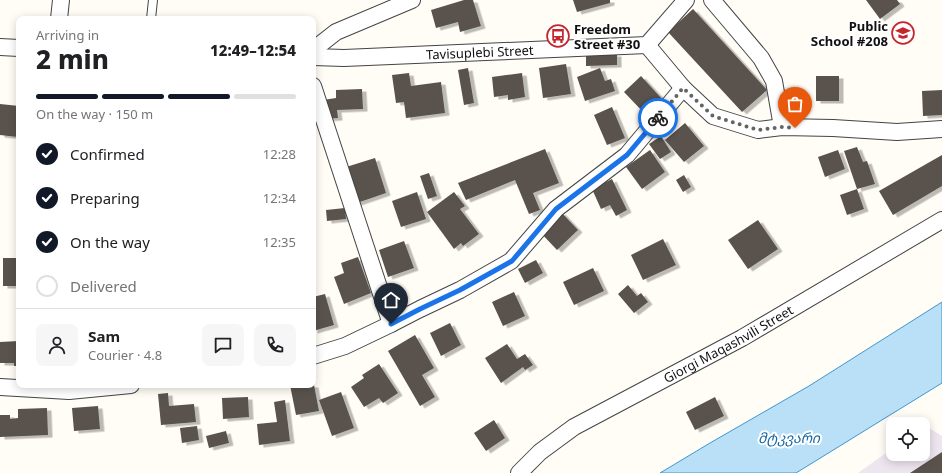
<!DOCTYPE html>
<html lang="en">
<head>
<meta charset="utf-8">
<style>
  :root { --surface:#fff; --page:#f6f6f6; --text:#202124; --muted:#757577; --line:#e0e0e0; --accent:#111827 }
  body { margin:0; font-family:Georgia,"Noto Sans Georgian",serif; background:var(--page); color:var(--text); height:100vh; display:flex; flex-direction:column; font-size:15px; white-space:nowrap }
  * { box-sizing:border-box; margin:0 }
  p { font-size:13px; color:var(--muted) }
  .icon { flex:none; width:22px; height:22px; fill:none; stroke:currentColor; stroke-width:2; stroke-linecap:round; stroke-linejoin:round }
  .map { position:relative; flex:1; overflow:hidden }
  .details { position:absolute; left:16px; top:16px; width:300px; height:372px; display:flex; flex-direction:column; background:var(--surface); border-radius:8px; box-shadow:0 2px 10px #0003 }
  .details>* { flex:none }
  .controls { position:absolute; left:886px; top:417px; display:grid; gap:8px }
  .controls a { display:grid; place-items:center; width:44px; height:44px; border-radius:8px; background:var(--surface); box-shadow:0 2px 10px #0003; font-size:20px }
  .pin { position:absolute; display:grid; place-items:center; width:34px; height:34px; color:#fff; margin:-41px -17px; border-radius:50% 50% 50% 0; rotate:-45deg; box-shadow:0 0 4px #0007 }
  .pin .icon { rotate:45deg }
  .courier { position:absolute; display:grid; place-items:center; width:40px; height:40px; margin:-20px; border:3px solid #1a73e8; border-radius:50%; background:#fff; color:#222; box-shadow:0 1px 5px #0007 }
  .headline em { font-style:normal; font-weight:800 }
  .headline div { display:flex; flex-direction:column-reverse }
  .headline { display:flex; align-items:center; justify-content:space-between; height:68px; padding:0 20px }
  h1 { font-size:26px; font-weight:800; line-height:30px }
  .bar { display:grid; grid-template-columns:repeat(4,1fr); gap:6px 4px; align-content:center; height:48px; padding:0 20px }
  .bar i { height:5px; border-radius:3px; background:var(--line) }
  .bar .selected { background:var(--accent) }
  .bar p { grid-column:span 4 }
  .line { display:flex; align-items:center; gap:10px; padding:0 20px; border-top:1px solid var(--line) }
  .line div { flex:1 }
  .round { display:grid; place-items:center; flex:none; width:42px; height:42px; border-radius:8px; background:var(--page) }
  ol { padding:0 20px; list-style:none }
  li { display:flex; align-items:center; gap:12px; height:44px }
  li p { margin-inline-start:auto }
  li .icon { padding:4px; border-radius:50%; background:var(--accent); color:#fff; stroke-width:4 }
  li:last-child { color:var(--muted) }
  li i { width:22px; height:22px; border:2px solid var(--line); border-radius:50% }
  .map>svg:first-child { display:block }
  .industrial { fill:#eee6ef }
  .water { fill:#b9e0f7; stroke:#3f96cf }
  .building { fill:#5a524d; filter:url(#shadow) }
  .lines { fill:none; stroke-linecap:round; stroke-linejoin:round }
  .lane-casing { stroke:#444; stroke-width:10 }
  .street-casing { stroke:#444; stroke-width:18 }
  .lane { stroke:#fff; stroke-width:8 }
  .street { stroke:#fff; stroke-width:16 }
  .done { stroke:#646461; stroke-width:4; stroke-dasharray:0 7.2 }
  .route { stroke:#1a73e8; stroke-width:5 }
  .labels { text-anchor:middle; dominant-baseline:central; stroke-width:4; stroke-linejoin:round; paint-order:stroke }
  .poi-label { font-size:13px; font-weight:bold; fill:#111; stroke:#fff; text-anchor:end }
  .street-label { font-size:13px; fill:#111; stroke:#fff }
  .water-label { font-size:14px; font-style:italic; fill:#1768a6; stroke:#fff }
</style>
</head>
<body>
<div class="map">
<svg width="942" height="473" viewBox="0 0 942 473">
  <defs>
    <filter id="shadow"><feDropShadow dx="4.5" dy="2.5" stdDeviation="0" flood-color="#0004"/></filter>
  </defs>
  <rect width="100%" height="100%" fill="#fffdf5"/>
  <path class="industrial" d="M924 425 942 436V473H858L893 448V454H923Z"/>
  <path class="water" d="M942 302V383L796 473H660L710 443 809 386Z"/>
  <path class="building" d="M464 0H473L481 26 460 32 458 22 436 28 431 10Z
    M573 0H610V3L577 12Z
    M866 0H897L900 4 880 19Z
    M693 9 767 90 742 112 668 32Z
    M617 54V65L586 66V55Z
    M566 64 571 94 543 98 539 68Z
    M468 68 474 103 464 105 458 70Z
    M600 68 605 81 611 79 615 91 585 101 577 77Z
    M409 73 411 86 441 82 445 113 406 118 404 102 396 103 392 75Z
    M522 73 525 97 508 100V95L494 97 492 77Z
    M641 76 662 99 645 114 624 92Z
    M816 76H839V101H816Z
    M362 89 363 109 337 110 338 118 324 119 323 100 336 98V90Z
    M942 90V115L923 116 922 91Z
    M0 104 19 106 18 137 0 135Z
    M612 107 625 138 607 145 594 115Z
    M685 123 704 146 684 162 665 140Z
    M661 136 671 152 660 159 649 144Z
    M857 147 863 162 867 161 875 184 857 189 864 209 847 215 840 195 857 189 844 151Z
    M545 149 559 183 533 193 540 210 529 214 515 180 466 200 458 183Z
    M650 150 665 172 642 189 626 167Z
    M838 150 845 169 825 177 818 157Z
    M942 155V186L893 215 879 191Z
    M375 158 386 193 354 204 343 168Z
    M429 173 437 196 428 199 420 176Z
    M684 175 691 187 683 192 676 180Z
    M612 179 627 210 616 216 610 205 601 209 592 189Z
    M417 192 426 219 401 227 392 201Z
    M454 192 465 206 460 209 479 234 463 246 461 243 454 249 427 212Z
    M345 208 346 219 327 221 326 210Z
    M561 212 578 230 557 250 540 232Z
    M758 220 778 249 748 269 728 240Z
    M663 239 676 265 643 280 631 255Z
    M404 241 414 268 388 277 379 250Z
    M358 257 371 293 344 304 334 277 344 273 341 263Z
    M3 258H19V286H3Z
    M536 260 543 273 525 283 518 269Z
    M593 268 604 291 574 305 563 282Z
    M628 285 637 296 641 293 648 302 634 313 618 294Z
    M514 292 525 316 503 326 492 302Z
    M325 294 334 325 313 331V297Z
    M450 323 461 345 441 356 430 333Z
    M415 335 434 368 422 375 435 397 420 406 388 351Z
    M19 341V366H14V363H0V342Z
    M507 344 517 359 525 354 533 365 525 370 523 367 501 383 485 358Z
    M379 364 398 393 383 403 379 398 364 407 351 387 364 378 362 375Z
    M290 385H314L319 411 296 415Z
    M341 392 354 428 332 436 319 400Z
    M168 393 169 406 194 404 196 422 161 425 158 394Z
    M248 397 249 417 223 419 222 398Z
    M715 397 724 416 695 430 686 412Z
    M285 400 290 441 259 445 257 424 277 422 274 402Z
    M98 406 100 429 74 431 72 408Z
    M47 408 48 435 0 437V415H10V419L18 418V409Z
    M494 420 505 438 486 451 474 433Z
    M197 426 199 440 182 443 180 428Z
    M226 431 229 443 209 448 206 436Z
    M942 452V473H910Z"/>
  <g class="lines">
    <g class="lane-casing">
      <path id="lane" d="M151 19 153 0"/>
    </g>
    <g class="street-casing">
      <g id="street">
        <path d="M712 0 761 58 774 81 782 127"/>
        <path d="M59 19 61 0"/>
        <path d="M647 45 683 88 713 116 758 130 782 127 833 128 897 132 942 129"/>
        <path d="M0 47 19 48"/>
        <path d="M313 50 336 32 412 0"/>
        <path id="s1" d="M313 57 344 58 647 45 686 0"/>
        <path d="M313 86 391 324"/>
        <path d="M313 356 345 346 391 324 420 309 460 290 511 261 556 209 627 155 683 88"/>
        <path d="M0 387 69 391 131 385"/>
        <path id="s2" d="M519 473 540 452 574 427 742 338 942 220"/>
      </g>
    </g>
    <use href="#lane" class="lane"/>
    <use href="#street" class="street"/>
  </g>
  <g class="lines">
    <path class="done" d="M658 118 683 88 713 116 758 130 782 127 795 128"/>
    <path class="route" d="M391 324 420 309 460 290 512 261 556 209 627 155 658 118"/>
  </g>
  <defs>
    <g id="school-ring" transform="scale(1.15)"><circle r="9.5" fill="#fff" stroke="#c4262e" stroke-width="1.5"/><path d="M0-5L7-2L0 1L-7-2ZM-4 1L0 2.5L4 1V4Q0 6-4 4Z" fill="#c4262e"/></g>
    <g id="bus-ring" transform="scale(1.15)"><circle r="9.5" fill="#fff" stroke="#c4262e" stroke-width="1.5"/><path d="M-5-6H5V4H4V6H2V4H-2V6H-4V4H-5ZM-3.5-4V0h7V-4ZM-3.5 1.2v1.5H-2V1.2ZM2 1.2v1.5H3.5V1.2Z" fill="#c4262e"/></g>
  </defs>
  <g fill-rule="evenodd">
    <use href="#school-ring" x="903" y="33"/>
    <use href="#bus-ring" x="558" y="36"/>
  </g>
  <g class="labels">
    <g class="poi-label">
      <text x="888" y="26">Public<tspan x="888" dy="15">School #208</tspan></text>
      <text x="574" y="29" text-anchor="start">Freedom<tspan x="574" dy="15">Street #30</tspan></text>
    </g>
    <g class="street-label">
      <text stroke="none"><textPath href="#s1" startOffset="167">Tavisuplebi Street</textPath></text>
      <text stroke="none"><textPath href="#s2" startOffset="247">Giorgi Maqashvili Street</textPath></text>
    </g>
    <g class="water-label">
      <text x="789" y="437">მტკვარი</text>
    </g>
  </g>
</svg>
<div class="controls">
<a><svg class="icon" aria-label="locate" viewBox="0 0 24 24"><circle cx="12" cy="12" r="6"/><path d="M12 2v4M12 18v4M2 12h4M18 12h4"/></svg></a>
</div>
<div class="pin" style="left:795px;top:128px;background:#ea580c"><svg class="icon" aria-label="bag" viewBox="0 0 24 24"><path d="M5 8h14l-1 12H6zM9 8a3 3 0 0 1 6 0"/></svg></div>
<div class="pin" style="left:391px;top:324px;background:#1f2937"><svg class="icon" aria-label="home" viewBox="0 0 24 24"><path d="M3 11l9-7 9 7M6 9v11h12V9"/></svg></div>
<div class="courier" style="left:658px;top:118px"><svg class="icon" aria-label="bike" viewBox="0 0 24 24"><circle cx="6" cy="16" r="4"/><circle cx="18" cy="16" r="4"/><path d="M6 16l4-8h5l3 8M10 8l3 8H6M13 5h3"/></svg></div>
<section class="details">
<div class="headline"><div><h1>2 min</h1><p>Arriving in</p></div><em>12:49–12:54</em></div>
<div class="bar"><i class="selected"></i><i class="selected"></i><i class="selected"></i><i></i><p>On the way · 150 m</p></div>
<ol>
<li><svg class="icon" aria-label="check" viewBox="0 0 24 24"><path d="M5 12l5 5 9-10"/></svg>Confirmed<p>12:28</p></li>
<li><svg class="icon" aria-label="check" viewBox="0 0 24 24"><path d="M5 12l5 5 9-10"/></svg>Preparing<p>12:34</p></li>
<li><svg class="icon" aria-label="check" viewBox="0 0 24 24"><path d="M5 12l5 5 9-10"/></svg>On the way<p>12:35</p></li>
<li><i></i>Delivered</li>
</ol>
<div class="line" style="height:72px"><a class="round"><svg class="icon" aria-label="person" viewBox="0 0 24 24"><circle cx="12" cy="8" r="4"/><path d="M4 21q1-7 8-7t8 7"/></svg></a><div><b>Sam</b><p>Courier · 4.8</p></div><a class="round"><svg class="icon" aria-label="chat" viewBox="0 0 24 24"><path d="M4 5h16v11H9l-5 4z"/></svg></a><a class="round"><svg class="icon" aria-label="phone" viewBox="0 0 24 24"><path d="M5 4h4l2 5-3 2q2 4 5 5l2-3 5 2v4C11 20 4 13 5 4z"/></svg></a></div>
</section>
</div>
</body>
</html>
